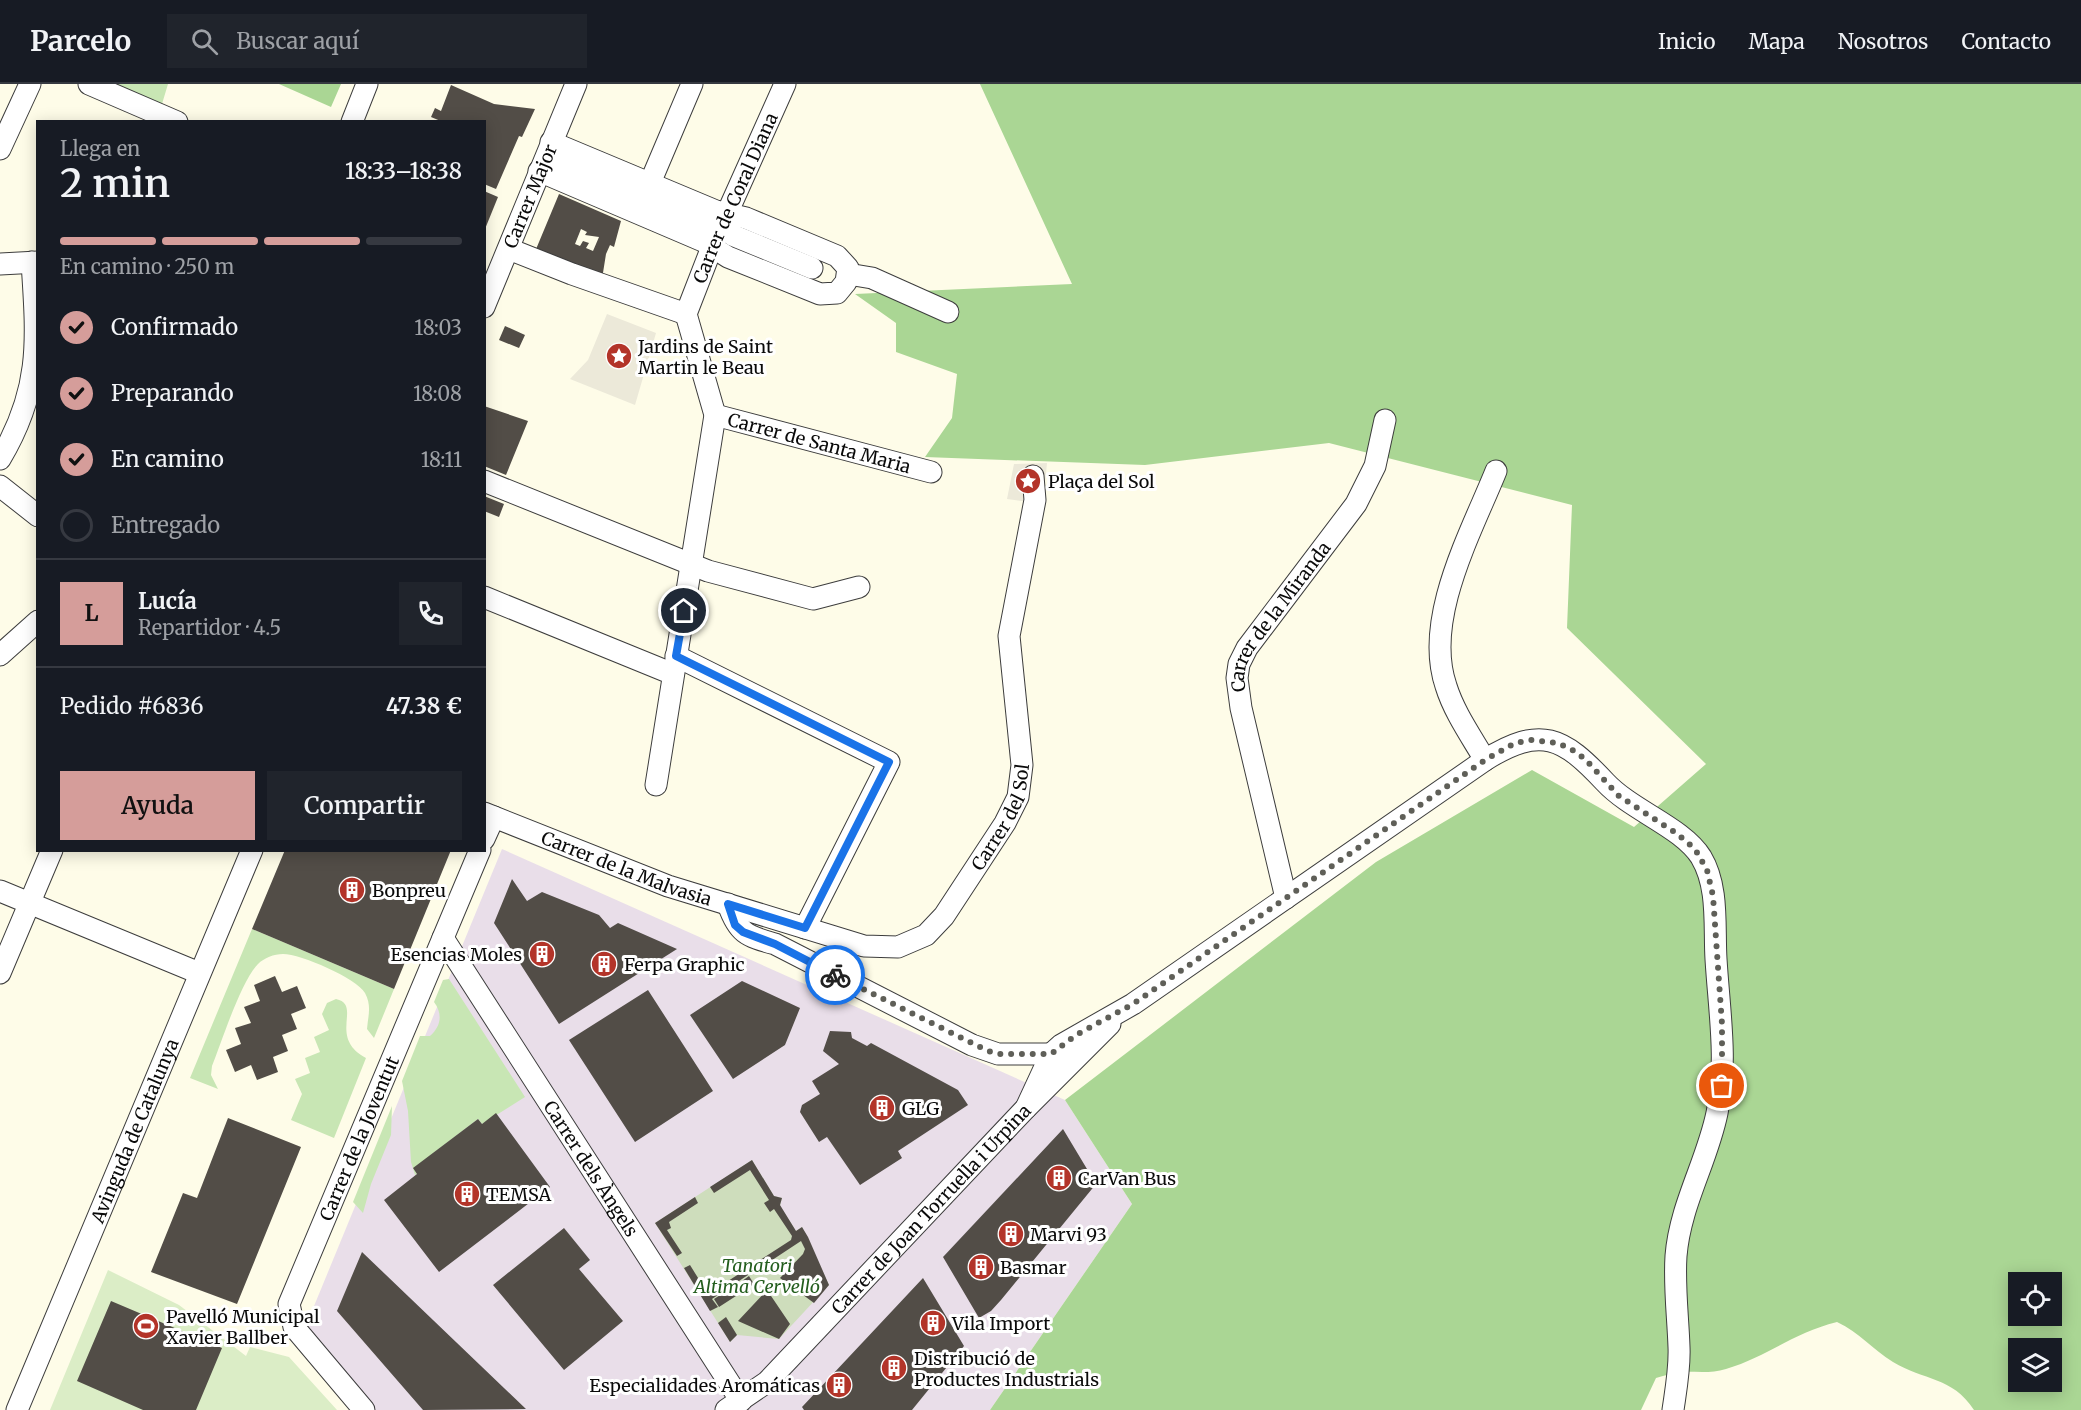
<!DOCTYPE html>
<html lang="es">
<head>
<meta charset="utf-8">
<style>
  :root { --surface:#171b24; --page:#20242c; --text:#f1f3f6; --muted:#9ea1a6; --line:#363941; --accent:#d59d9a }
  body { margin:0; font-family:Merriweather,serif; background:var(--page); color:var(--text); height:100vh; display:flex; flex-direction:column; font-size:22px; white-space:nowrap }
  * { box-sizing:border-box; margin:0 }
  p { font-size:20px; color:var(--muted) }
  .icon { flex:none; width:33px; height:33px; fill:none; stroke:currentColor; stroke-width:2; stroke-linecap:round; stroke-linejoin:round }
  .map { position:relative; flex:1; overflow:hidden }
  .panel { position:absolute; left:36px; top:36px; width:450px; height:732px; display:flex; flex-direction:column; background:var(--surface); border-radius:0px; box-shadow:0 3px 15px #0003 }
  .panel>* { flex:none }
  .controls { position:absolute; left:2008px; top:1188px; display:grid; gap:12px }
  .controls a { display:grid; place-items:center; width:54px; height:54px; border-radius:0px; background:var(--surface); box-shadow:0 3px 15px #0003; font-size:30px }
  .pin { position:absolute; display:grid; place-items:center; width:51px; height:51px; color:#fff; margin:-26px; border:3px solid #fff; border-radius:50%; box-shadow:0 2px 6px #0007 }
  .courier { position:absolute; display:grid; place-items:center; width:60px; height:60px; margin:-30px; border:4px solid #1a73e8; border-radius:50%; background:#fff; color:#222; box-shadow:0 2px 8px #0007 }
  .overview em { font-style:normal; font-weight:600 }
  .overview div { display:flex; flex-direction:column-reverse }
  .overview { display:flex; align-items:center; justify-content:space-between; height:102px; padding:0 24px }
  h1 { font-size:39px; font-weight:600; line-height:45px }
  .bar { display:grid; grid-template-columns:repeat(4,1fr); gap:9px 6px; align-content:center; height:72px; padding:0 24px }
  .bar i { height:8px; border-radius:4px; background:var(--line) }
  .bar .selected { background:var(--accent) }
  .bar p { grid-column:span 4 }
  .line { display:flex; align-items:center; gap:15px; padding:0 24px; border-top:2px solid var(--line) }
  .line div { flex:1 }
  .round { display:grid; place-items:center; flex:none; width:63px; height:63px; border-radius:0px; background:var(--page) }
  ol { padding:0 24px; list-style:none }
  li { display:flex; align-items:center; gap:18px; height:66px }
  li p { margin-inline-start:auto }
  li .icon { padding:6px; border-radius:50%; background:var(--accent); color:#111; stroke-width:4 }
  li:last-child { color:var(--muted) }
  li i { width:33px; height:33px; border:3px solid var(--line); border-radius:50% }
  .cta { display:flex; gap:12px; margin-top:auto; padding:12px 24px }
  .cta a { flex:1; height:69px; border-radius:0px; background:var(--accent); color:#111; font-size:24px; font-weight:600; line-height:69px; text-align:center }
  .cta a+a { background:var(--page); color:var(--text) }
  header { display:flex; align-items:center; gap:36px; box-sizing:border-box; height:84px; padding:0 30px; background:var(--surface); border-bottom:2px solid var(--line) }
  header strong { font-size:28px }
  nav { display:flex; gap:33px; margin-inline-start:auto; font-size:21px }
  .search { width:420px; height:54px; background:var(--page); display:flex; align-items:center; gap:15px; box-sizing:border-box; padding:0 21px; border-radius:0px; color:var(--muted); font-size:22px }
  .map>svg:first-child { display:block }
  .industrial { fill:#e9dee9 }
  .green { fill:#c8e6b4 }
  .forest { fill:#aad694; fill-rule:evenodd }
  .cemetery { fill:#ceddbc }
  .pitch { fill:#dbedc6 }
  .plaza { fill:#ece9d9 }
  .building { fill:#524d47; fill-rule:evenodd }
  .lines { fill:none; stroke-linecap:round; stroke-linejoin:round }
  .minor-casing { stroke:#3d3d3d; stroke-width:23 }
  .minor { stroke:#fff; stroke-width:21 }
  .done { stroke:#5f5f58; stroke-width:6; stroke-dasharray:0 10.8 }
  .route { stroke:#1a73e8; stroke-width:8 }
  .labels { text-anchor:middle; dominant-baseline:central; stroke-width:6; stroke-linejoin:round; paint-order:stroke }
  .street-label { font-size:18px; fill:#0a0a0a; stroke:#fff }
  .poi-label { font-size:18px; fill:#0a0a0a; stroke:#fff; text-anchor:start }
  .park-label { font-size:18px; font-style:italic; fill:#245e1e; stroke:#fff }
</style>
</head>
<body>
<header>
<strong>Parcelo</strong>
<div class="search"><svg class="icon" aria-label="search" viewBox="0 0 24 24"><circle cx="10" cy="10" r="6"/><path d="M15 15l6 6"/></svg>Buscar aquí</div>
<nav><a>Inicio</a><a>Mapa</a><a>Nosotros</a><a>Contacto</a></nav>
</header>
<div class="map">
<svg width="2081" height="1326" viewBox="0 0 2081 1326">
  <rect width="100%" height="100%" fill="#fefce8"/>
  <path class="industrial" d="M502 765 1065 1016 1132 1120 990 1326H374L305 1244Z"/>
  <path class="green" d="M78 0H168L159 30Z
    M252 845 394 905 374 954 367 945C368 932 372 922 365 909 356 894 301 870 283 870 274 870 264 874 258 880 241 897 222 957 212 982L211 991 218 1005 190 994Z
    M449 895 525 1013 482 1040 478 1035 414 1084 417 1090 415 1091 411 1078 408 1027 402 997 420 952H430C441 942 443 930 434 918L443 896Z
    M336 915C363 921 327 953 366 974L334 1054 291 1036 302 1010 295 995 310 989 305 974 320 968 314 953 329 946 322 930 327 919Z
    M392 1022 391 1051 371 1100 363 1129 353 1118Z"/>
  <path class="forest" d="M279 0H341L331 23Z
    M980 0H2081V1326H1974C1952 1292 1924 1297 1893 1278 1872 1265 1860 1249 1837 1238 1793 1249 1768 1272 1726 1285 1710 1290 1695 1287 1679 1288 1672 1289 1664 1292 1656 1294L1641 1326H990L1132 1120 1065 1016 1376 778 1532 686 1634 743 1706 680 1567 544 1572 421 1329 359 1145 381 925 373 952 334 957 290 896 268V239L855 210 1072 200ZM2019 1198H2052V1232H2019ZM2019 1264H2052V1298H2019Z"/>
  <path class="cemetery" d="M752 1076 774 1112 782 1114 780 1122 796 1147 802 1143 829 1201 779 1255 737 1251 730 1258 655 1139Z"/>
  <path class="pitch" d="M108 1186 179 1221 246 1272 250 1263 289 1273 337 1326H50Z"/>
  <path class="plaza" d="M607 230 656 249 635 321 570 295 588 276Z
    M1047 379 1043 420 1007 415 1014 380Z"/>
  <path class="building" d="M451 1 494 20 535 25 522 53 519 52 496 105 484 100V38H443L431 33 435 24 441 27Z
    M484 107 498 113 485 145H484Z
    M559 110 621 137 614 163 610 161 606 170 602 195 534 170ZM581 145 587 148 585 151 599 153 593 167 586 164 589 159 583 157 580 162 575 160Z
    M505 242 525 251 519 264 499 256Z
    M484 322 528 337 506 391 484 382Z
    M484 412 504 420 499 433 484 427Z
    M285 766H451L394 905 252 845Z
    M512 795 527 817 542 808 599 831 610 844 618 839 677 865 559 940 494 839Z
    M275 892 282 908 297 902 306 924 291 930 297 945 282 951 288 967 273 973 278 988 257 996 251 981 235 988 226 966 241 960 235 944 251 939 244 923 260 917 254 901Z
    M742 897 800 924 785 961 733 995 690 931Z
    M648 906 713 1007 635 1058 569 956Z
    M830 947 851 948 852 954 867 962 871 959 958 1006 968 1021 898 1067 902 1074 860 1101 827 1053 819 1058 800 1028 802 1021 820 1010 812 997 839 980 823 967Z
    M496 1029 550 1103 439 1188 384 1116 417 1090 413 1084 478 1035 482 1040Z
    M228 1034 301 1063 237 1220 151 1188 183 1109 197 1114Z
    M1063 1045 1096 1100 1001 1216 991 1227 979 1234 943 1173Z
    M752 1076 774 1112 782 1114 780 1121 796 1147 802 1143 808 1153 829 1201 814 1219 780 1194 803 1170 805 1165 801 1157 757 1186 754 1180 791 1156 792 1152 774 1125 770 1128 764 1119 769 1116 750 1086 714 1109 710 1103Z
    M695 1113 698 1119 669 1138 671 1144 667 1146 682 1169 677 1172 655 1139Z
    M564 1144 590 1176 579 1185 623 1237 564 1286 493 1201Z
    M362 1168 526 1325 423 1326 337 1227Z
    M690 1181 708 1210 745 1186 748 1191 712 1215 718 1223 710 1227 684 1184Z
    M749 1192 754 1200 740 1209 735 1202Z
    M923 1194 964 1262 912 1326H804L802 1323Z
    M731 1204 736 1212 719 1223 714 1215Z
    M767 1206 790 1240 779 1255 738 1237Z
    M111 1217 222 1264 196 1326H143L77 1297Z
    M726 1233 737 1251 730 1258 718 1239Z"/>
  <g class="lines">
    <g class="minor-casing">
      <g id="minor">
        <path d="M89 0 177 38"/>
        <path d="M352 38 367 0"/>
        <path d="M0 65 30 0"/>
        <path d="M558 78 714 143"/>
        <path d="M539 87 703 157 728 173 820 210 837 209 846 198 848 184 837 172 746 134 716 127 551 58"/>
        <path d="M650 99 692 0"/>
        <path d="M732 151 812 184"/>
        <path d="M509 165 572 190 686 230"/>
        <path d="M0 180 38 178"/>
        <path d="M848 190 872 194 948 228"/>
        <path id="s1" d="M484 223 576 0"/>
        <path id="s2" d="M686 230 712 163 785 0"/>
        <path id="s3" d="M715 331 931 388"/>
        <path d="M0 375C42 305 37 255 32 178"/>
        <path d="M484 397 708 487 813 515 859 503"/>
        <path d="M0 402 38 432"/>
        <path d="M484 513 673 590"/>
        <path d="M0 571 38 537"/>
        <path d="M676 572 889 678 805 844"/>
        <path d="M1485 676C1471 652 1454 628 1446 602 1423 535 1471 449 1496 387"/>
        <path d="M656 701 715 331 686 230"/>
        <path id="s4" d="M484 729 668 802 864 862 898 863 926 851 944 832 1005 739 1018 713 1022 681 1009 552 1035 416 1033 392"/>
        <path d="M484 755 494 733"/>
        <path d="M0 807 199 889"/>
        <path id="s5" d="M1286 814 1241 624 1237 594 1239 580 1247 564 1356 420 1375 382 1385 336"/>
        <path d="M728 820C738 849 746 852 775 860L972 961 998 970H1051"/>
        <path id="s6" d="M443 854 741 1317"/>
        <path d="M0 889 52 766"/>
        <path d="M1026 1024 1051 970 1061 961 1133 920 1485 676C1541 641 1563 653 1605 698 1632 727 1682 743 1701 773 1719 803 1714 842 1716 875 1719 926 1728 978 1717 1029 1707 1078 1680 1121 1676 1172 1674 1202 1678 1233 1679 1263 1680 1284 1676 1305 1673 1326"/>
        <path id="s7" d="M17 1326 252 766"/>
        <path id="s8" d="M364 1326 294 1243 289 1220 480 766"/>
        <path id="s9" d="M726 1326 767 1298 1026 1024 1110 940"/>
      </g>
    </g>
    <use href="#minor" class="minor"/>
  </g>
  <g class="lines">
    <path class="done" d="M835 891 988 967 998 970H1051L1076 951 1133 920 1485 676 1515 659 1531 656 1557 659 1571 665 1585 675 1619 712 1676 749 1695 765 1707 786 1713 812 1722 940V1002"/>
    <path class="route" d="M684 527 676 572 889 678 805 844 728 820 735 841 743 848 775 860 835 891"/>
  </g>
  <defs>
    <g id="sight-disc" transform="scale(1.35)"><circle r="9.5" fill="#b33429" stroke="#fff"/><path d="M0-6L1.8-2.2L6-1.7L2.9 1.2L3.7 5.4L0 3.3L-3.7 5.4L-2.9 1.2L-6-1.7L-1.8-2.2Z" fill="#fff"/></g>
    <g id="building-disc" transform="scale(1.35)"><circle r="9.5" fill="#b33429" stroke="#fff"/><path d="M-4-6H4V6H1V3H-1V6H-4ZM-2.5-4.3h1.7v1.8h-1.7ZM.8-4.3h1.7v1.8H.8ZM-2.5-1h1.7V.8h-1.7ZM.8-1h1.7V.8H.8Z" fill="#fff"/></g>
    <g id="stadium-disc" transform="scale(1.35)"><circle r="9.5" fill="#b33429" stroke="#fff"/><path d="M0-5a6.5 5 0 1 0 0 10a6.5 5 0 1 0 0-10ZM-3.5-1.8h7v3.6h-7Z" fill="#fff"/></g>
  </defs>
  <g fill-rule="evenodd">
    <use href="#sight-disc" x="619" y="272"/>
    <use href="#sight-disc" x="1028" y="397"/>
    <use href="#building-disc" x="352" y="806"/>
    <use href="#building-disc" x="542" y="870"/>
    <use href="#building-disc" x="604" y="880"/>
    <use href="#building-disc" x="882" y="1024"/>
    <use href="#building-disc" x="1059" y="1094"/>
    <use href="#building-disc" x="467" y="1110"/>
    <use href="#building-disc" x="1011" y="1150"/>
    <use href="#building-disc" x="981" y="1183"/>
    <use href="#building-disc" x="933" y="1239"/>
    <use href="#stadium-disc" x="146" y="1242"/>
    <use href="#building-disc" x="894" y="1284"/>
    <use href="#building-disc" x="839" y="1301"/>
  </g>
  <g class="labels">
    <g class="street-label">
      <text stroke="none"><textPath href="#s1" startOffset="120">Carrer Major</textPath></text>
      <text stroke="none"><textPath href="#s2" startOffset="126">Carrer de Coral Diana</textPath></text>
      <text stroke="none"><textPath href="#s3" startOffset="108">Carrer de Santa Maria</textPath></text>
      <text stroke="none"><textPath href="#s5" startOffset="300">Carrer de la Miranda</textPath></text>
      <text stroke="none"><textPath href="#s4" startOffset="609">Carrer del Sol</textPath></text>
      <text stroke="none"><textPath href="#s4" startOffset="153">Carrer de la Malvasia</textPath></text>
      <text stroke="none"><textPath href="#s7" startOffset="303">Avinguda de Catalunya</textPath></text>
      <text stroke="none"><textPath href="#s8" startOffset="312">Carrer de la Joventut</textPath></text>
      <text stroke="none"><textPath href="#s6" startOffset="274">Carrer dels Àngels</textPath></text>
      <text stroke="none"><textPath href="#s9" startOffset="288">Carrer de Joan Torruella i Urpina</textPath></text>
    </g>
    <g class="poi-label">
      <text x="638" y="262">Jardins de Saint<tspan x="638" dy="21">Martin le Beau</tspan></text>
      <text x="1048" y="397">Plaça del Sol</text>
      <text x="372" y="806">Bonpreu</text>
      <text x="522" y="870" text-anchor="end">Esencias Moles</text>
      <text x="624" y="880">Ferpa Graphic</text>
      <text x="902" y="1024">GLG</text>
      <text x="1078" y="1094">CarVan Bus</text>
      <text x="486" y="1110">TEMSA</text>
      <text x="1030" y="1150">Marvi 93</text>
      <text x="1000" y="1183">Basmar</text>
      <text x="166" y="1232">Pavelló Municipal<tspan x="166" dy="21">Xavier Ballber</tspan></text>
      <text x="952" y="1239">Vila Import</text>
      <text x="914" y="1274">Distribució de<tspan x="914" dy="21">Productes Industrials</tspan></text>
      <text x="820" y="1301" text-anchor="end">Especialidades Aromáticas</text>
    </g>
    <g class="park-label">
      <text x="757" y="1181">Tanatori<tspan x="757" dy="21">Altima Cervelló</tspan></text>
    </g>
  </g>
</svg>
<div class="controls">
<a><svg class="icon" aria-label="locate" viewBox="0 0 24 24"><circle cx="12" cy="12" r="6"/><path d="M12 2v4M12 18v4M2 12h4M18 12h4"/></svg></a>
<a><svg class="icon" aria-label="layers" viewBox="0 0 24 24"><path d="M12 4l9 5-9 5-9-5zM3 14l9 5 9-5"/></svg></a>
</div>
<div class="pin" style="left:1722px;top:1002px;background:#ea580c"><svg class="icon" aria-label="bag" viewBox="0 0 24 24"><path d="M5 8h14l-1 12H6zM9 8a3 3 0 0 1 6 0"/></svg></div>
<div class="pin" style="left:684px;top:527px;background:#1f2937"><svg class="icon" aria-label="home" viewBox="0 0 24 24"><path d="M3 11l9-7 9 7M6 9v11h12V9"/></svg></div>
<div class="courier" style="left:835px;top:891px"><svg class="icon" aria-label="bike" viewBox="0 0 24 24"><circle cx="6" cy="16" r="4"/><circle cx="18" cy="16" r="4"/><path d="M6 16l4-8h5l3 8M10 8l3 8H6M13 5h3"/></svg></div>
<section class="panel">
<div class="overview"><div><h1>2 min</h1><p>Llega en</p></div><em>18:33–18:38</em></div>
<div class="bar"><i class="selected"></i><i class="selected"></i><i class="selected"></i><i></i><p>En camino · 250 m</p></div>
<ol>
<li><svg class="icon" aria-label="check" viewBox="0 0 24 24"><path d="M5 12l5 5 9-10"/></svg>Confirmado<p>18:03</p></li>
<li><svg class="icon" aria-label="check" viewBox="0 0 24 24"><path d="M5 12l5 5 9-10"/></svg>Preparando<p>18:08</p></li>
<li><svg class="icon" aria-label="check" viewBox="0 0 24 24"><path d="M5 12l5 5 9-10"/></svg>En camino<p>18:11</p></li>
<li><i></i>Entregado</li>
</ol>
<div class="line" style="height:108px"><b class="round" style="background:var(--accent);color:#111">L</b><div><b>Lucía</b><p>Repartidor · 4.5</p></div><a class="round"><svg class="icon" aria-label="phone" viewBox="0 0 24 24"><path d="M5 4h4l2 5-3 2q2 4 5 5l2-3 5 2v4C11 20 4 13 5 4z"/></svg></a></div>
<div class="line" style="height:78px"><div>Pedido #6836</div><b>47.38 €</b></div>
<div class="cta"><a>Ayuda</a><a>Compartir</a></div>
</section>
</div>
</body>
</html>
